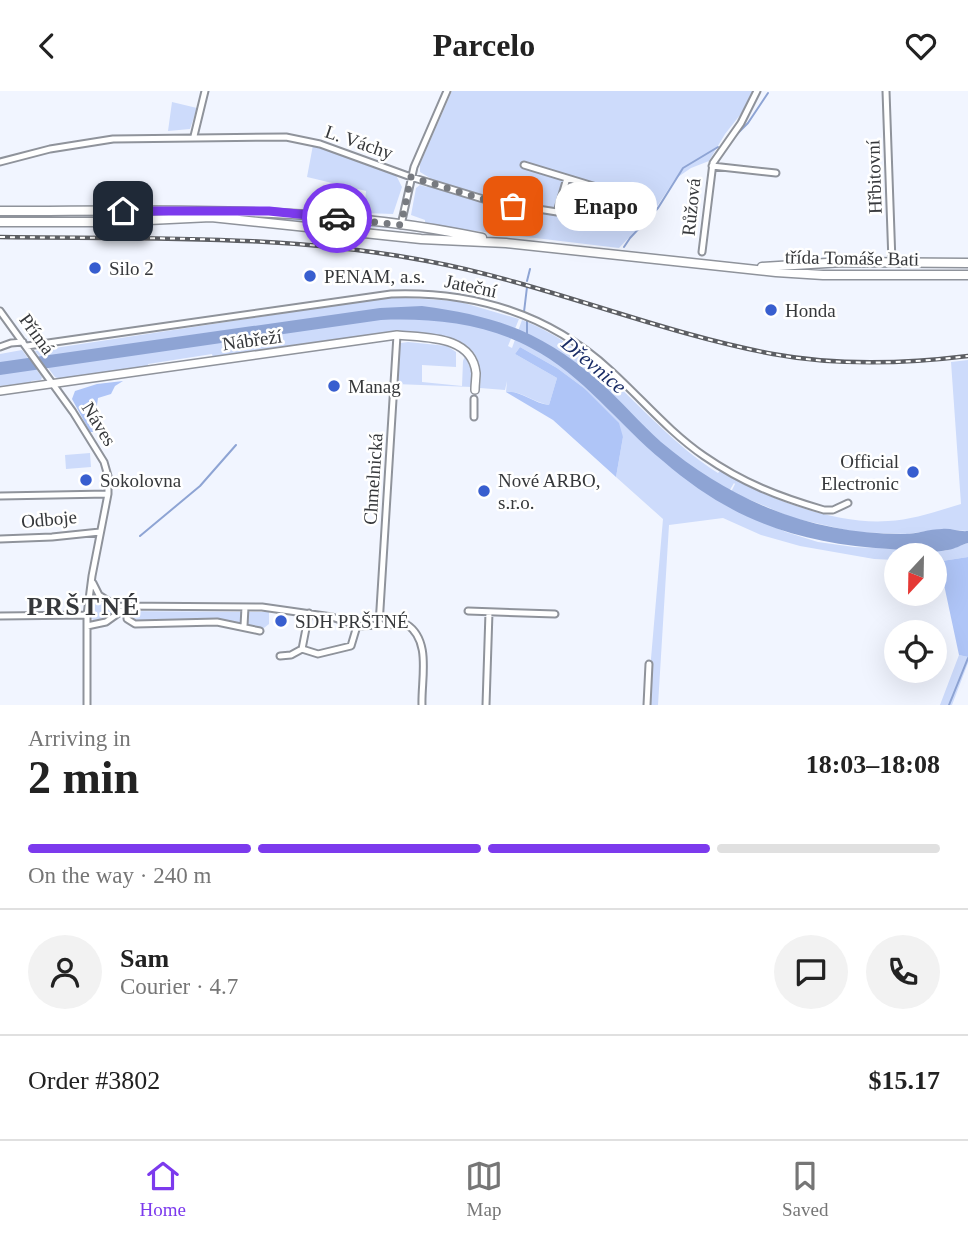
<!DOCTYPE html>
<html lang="en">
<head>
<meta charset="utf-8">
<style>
  :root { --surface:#fff; --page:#f2f2f2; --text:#222; --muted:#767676; --line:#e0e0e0; --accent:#7c3aed }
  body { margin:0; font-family:"Times New Roman",serif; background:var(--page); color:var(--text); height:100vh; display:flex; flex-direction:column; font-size:26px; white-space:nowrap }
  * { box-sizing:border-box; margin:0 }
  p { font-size:23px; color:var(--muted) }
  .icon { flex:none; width:38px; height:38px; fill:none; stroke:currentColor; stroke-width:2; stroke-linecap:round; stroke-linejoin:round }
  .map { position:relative; height:614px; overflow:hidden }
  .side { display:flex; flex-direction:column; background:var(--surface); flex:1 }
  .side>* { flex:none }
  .needle { width:46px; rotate:202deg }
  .tools { position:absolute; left:884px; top:452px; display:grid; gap:14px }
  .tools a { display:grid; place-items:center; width:63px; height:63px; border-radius:50%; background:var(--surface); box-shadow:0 7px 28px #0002; font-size:35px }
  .pin { position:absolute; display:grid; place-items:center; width:60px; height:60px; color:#fff; margin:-30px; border-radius:14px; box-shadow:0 4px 10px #0006 }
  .courier { position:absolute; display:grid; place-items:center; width:70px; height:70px; margin:-35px; border:5px solid #7c3aed; border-radius:50%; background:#fff; color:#222; box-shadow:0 2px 9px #0007 }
  .bubble { position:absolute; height:49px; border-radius:24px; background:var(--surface); box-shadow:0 7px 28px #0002; font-size:23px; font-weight:600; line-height:49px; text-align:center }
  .summary em { font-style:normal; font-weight:600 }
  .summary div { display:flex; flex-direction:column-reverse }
  .summary { display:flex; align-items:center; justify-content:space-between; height:119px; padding:0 28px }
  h1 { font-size:46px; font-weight:600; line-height:52px }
  .bar { display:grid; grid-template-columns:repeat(4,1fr); gap:10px 7px; align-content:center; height:84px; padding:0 28px }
  .bar i { height:9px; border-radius:5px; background:var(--line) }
  .bar .selected { background:var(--accent) }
  .bar p { grid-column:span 4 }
  .line { display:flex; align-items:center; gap:18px; padding:0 28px; border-top:2px solid var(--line) }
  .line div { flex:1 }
  .round { display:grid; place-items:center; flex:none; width:74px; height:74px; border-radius:37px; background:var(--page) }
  header { display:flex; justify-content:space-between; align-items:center; height:91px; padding:0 28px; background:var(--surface); font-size:32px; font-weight:600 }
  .menu { display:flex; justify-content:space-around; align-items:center; height:98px; border-top:2px solid var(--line); background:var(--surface); font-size:19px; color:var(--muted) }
  .menu a { display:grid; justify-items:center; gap:4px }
  .menu .selected { color:var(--accent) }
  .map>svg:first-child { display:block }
  .green { fill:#cddbfb }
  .forest { fill:#afc5f7 }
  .water { fill:#8ea4d4 }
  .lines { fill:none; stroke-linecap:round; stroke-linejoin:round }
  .stream { stroke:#8ea4d4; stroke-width:2 }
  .street-casing { stroke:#8f939b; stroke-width:9 }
  .secondary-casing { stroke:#8f939b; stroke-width:10 }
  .primary-casing { stroke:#8f939b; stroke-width:11 }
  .street { stroke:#fff; stroke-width:5 }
  .secondary { stroke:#fff; stroke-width:7 }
  .primary { stroke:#fff; stroke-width:8 }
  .rail-casing { stroke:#5c5e63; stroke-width:4.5 }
  .rail { stroke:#fff; stroke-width:2; stroke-dasharray:5; stroke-linecap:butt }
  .done { stroke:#777a80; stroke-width:7; stroke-dasharray:0 12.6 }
  .route { stroke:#7c3aed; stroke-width:9 }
  .poi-dot { fill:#385ecf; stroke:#fff; stroke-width:2.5 }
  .labels { text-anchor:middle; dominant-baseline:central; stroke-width:5; stroke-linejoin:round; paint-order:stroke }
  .street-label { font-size:19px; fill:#36383b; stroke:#fff }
  .poi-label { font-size:19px; fill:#36383b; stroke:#fff; text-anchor:start }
  .water-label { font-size:21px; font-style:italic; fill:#1a2d67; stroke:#fff }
  .district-label { font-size:26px; font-weight:bold; letter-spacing:2px; fill:#36383b; stroke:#fff }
</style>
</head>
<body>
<header><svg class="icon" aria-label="back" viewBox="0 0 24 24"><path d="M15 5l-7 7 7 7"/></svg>Parcelo<svg class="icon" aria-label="heart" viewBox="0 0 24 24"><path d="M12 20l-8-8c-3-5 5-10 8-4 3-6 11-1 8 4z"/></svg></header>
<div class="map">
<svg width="968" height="614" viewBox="0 0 968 614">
  <rect width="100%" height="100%" fill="#f1f5ff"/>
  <path class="green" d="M452 0H753L748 14 725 43 709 70 691 77 675 88 654 120 619 157 425 134V129L411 124 416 97 420 94 427 96 430 87 420 81V73Z
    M172 11 197 17 190 38 168 40Z
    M313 54 396 84 402 96 393 123 364 122 366 100 307 86Z
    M225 123 283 125 389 137 316 133Z
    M390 206 457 210 519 228 508 255 512 257 522 229C602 259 648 338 718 382L720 380C765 407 835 434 888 430 913 429 937 420 961 413L951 271 968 269V440L942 438 907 443 855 441 793 427 734 402 731 401 735 393 734 392 722 412 786 441 818 451 854 456 945 460 968 452V466L942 470 938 474 934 464H896V469L874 468 800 455 761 444 723 427 669 434 658 614H647L663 428 616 386 623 346 584 297 557 277 520 256 515 263 557 287 549 314C534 312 521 299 506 301L507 290 505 299 480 297C481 282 481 267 469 257 429 224 265 260 213 267L212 263 148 273 149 277 59 288 55 286 35 260Z
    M408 251 447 255 456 261V276L422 274V291L462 295 463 270 465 265 473 283 472 296 396 293 398 259 401 252Z
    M22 259 42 286 41 289 31 290V292L0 295V263Z
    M90 362 91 376 66 378 65 364Z
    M96 508 112 520 269 521V533L260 540 217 531 136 533 130 525 105 527 97 531 90 527 92 512Z
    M959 564 968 566V572L952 614H940Z"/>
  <path class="forest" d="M520 256 557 277 584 297 619 332 623 346 616 386 553 329 506 301C521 299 534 313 549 314L557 287 515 263Z
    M123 290 115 295 111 303 98 307 97 314 87 322 94 337 104 338V341H90L72 308 75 300 97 293Z
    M968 466V566L959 564 943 489 938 474 942 470Z"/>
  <path class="water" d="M422 215C497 225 542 241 600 291 621 310 640 332 661 351 731 410 813 444 905 443 917 443 929 438 942 438 951 437 959 441 968 440V452C961 454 955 458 948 459 930 463 908 459 890 458 800 453 732 430 663 370 618 333 583 284 531 257 485 232 432 227 381 229L0 284V271L380 217Z"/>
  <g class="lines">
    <path class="stream" d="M732 48 748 32 768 2
      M624 156 630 147 658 117 683 77 718 56
      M527 190 530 178
      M524 221 527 196
      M527 243V230
      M140 445 200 395 236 354
      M949 614 968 567"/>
    <g class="street-casing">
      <path id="street" d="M886 0 892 171
        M194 45 205 0
        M0 71 50 58 113 48 286 46 320 53 411 86 493 111 557 121 636 128 643 123 649 112 524 74
        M712 75 776 82
        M557 121 567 87
        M401 134 414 76 447 0
        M702 161 713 72 741 32 757 0
        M0 220 73 321 104 371 108 385V403L92 485 87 524V614
        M27 255 391 203C473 200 549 223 610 279 642 308 669 341 704 365 743 392 779 406 824 419H833L848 412
        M0 256 11 252 23 251
        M474 326V308
        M0 405 108 403
        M0 448 52 446 100 441
        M93 492 99 504 116 515 262 516 332 526 357 535 406 533C432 549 421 588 422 614
        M127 516V528L135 533 217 531 260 540
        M468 520 555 523
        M0 525 87 524
        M379 534 397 244
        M87 535 106 531 127 516
        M244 535 245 516
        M302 558 309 522
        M280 565 291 564 302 558 318 563 351 555 357 535
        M486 614 489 521
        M647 614 649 573"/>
    </g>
    <g class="secondary-casing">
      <path id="secondary" d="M0 300 397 244C425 247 472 244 476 282 476 287 475 293 475 299"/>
    </g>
    <g class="primary-casing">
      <path id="primary" d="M0 120C161 120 324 113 482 147
        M0 131H107L211 126 421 148 506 152 776 181 823 184H968
        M762 176 843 171 968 172"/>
    </g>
    <use href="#street" class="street"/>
    <use href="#secondary" class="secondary"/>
    <use href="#primary" class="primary"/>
    <g class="rail-casing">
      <path id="rail" d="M0 146C142 148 287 143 427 170 544 192 656 241 773 263 838 275 903 273 968 265"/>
    </g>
    <use href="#rail" class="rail"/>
  </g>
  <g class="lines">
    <path class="done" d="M337 127 401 134 411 86 483 108 513 115"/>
    <path class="route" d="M123 120H269L337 127"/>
  </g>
  <g class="poi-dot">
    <circle cx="95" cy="177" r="7"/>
    <circle cx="310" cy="185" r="7"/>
    <circle cx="771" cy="219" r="7"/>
    <circle cx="334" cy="295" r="7"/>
    <circle cx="913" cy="381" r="7"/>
    <circle cx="86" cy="389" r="7"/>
    <circle cx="484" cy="400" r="7"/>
    <circle cx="281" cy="530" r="7"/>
  </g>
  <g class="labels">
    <g class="street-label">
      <text transform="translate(359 51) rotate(19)">L. Váchy</text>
      <text transform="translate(874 86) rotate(-92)">Hřbitovní</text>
      <text transform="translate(691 116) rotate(-84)">Růžová</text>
      <text transform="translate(852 167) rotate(1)">třída Tomáše Bati</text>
      <text transform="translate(471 195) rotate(12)">Jateční</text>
      <text transform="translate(37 243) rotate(54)">Přímá</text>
      <text transform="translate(252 249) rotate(-8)">Nábřeží</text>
      <text transform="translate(99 333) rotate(58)">Náves</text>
      <text transform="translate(373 388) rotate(-86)">Chmelnická</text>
      <text transform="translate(49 428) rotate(-5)">Odboje</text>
    </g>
    <g class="poi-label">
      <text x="109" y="177">Silo 2</text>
      <text x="324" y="185">PENAM, a.s.</text>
      <text x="785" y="219">Honda</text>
      <text x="348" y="295">Manag</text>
      <text x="899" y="370" text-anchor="end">Official<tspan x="899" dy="22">Electronic</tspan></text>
      <text x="100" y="389">Sokolovna</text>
      <text x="498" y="389">Nové ARBO,<tspan x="498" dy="22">s.r.o.</tspan></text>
      <text x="295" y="530">SDH PRŠTNÉ</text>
    </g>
    <g class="water-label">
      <text transform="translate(594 274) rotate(40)">Dřevnice</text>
    </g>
    <g class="district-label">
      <text x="84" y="515">PRŠTNÉ</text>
    </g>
  </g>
</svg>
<div class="tools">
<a><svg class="needle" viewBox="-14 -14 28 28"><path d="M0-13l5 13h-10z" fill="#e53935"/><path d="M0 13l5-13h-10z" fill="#767676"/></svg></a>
<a><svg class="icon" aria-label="locate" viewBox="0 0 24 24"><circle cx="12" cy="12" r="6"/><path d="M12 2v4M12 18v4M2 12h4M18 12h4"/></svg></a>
</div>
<div class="pin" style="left:513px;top:115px;background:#ea580c"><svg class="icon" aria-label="bag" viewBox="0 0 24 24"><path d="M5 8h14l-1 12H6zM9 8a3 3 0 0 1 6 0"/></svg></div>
<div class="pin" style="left:123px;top:120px;background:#1f2937"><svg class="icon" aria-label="home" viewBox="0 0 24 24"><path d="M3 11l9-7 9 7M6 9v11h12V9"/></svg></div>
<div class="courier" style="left:337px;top:127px"><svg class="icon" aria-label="car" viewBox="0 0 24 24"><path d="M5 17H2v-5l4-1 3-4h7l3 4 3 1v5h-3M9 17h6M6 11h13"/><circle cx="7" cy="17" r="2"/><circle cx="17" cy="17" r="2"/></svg></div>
<div class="bubble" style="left:555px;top:91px;width:102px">Enapo</div>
</div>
<section class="side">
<div class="summary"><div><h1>2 min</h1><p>Arriving in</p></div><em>18:03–18:08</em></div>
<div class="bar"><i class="selected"></i><i class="selected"></i><i class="selected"></i><i></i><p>On the way · 240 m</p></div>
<div class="line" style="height:126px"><a class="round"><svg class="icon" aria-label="person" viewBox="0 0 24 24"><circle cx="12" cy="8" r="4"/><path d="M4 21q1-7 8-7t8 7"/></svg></a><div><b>Sam</b><p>Courier · 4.7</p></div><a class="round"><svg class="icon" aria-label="chat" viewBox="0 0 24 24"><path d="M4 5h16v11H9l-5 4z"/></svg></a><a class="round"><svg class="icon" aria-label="phone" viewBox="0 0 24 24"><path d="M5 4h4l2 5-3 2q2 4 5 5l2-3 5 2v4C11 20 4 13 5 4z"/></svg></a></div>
<div class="line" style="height:91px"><div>Order #3802</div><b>$15.17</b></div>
</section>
<nav class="menu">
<a class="selected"><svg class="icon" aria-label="home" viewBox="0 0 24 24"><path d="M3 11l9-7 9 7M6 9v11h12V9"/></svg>Home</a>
<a><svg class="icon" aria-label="map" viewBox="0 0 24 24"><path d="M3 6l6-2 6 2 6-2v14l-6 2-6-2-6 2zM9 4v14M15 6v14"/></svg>Map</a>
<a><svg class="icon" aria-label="saved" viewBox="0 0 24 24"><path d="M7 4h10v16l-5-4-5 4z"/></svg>Saved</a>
</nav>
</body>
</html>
